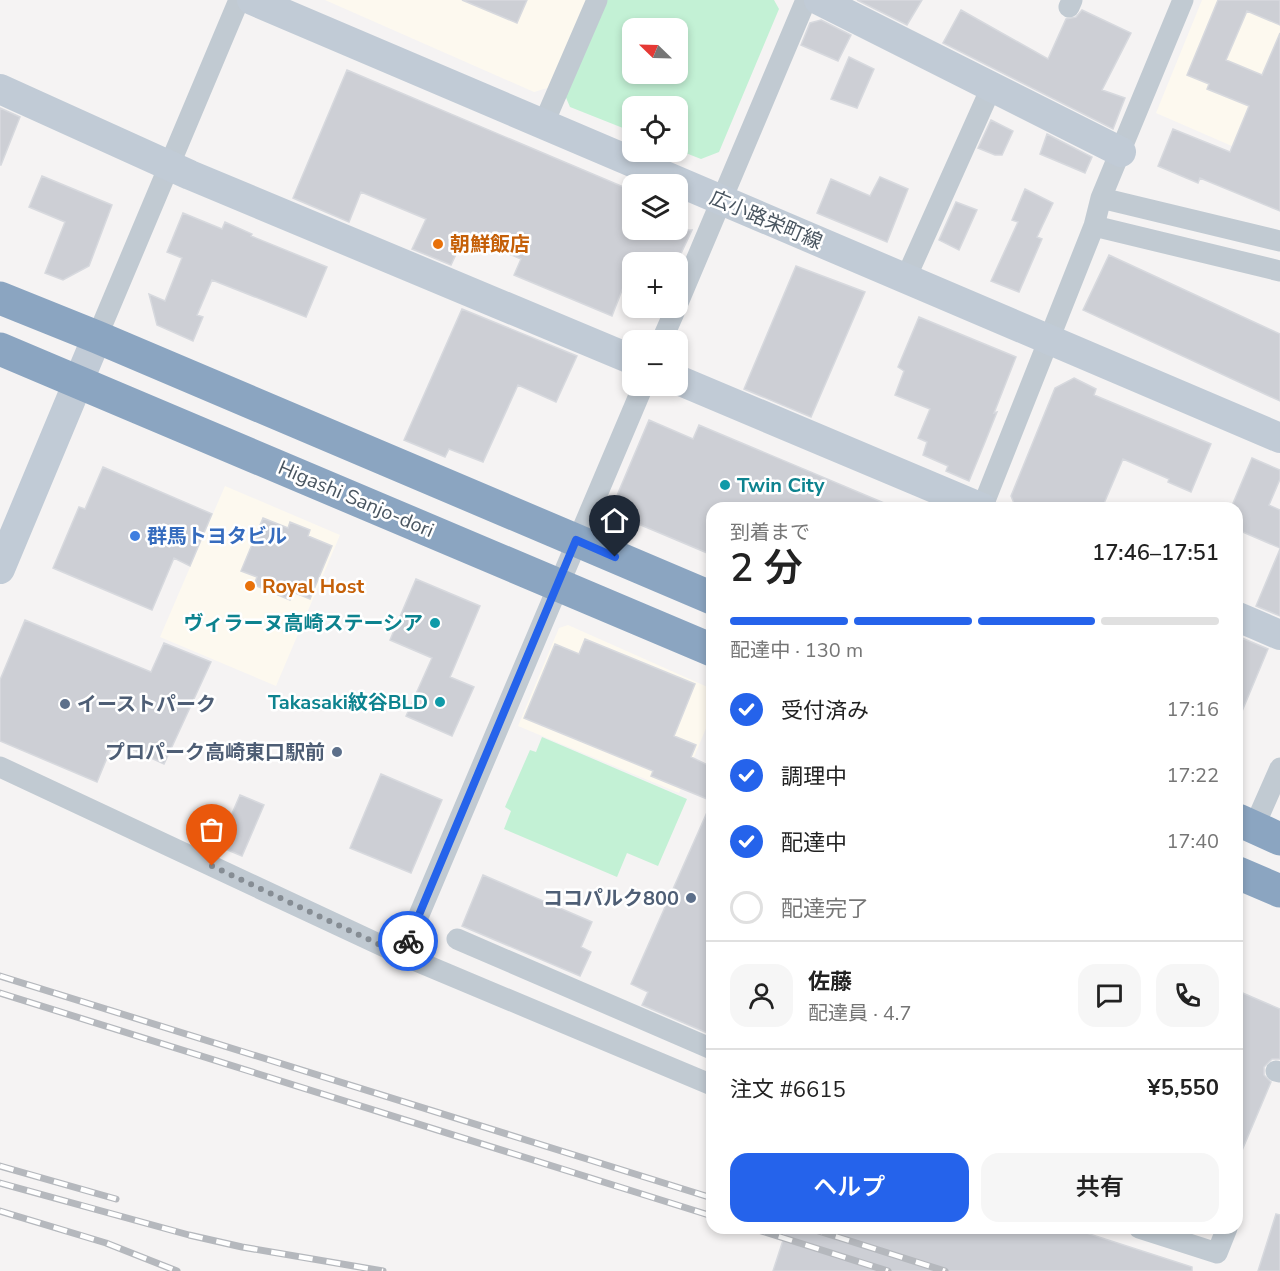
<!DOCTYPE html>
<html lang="ja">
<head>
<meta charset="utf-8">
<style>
  :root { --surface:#fff; --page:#f6f6f6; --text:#222; --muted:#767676; --line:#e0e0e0; --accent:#2563eb }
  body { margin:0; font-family:"Nunito Sans","Noto Sans JP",sans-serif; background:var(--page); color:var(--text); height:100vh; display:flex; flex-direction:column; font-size:22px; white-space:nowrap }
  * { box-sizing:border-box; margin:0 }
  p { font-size:20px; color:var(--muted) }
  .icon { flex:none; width:33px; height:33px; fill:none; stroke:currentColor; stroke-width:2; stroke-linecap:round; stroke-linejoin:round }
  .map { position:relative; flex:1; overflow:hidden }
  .details { position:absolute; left:706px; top:502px; width:537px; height:732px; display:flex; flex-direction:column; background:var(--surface); border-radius:18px; box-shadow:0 3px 9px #0003 }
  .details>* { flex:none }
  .needle { width:39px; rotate:293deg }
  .buttons { position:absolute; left:622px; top:18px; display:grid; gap:12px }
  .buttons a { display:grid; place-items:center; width:66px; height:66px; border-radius:12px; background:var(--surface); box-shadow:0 3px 9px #0003; font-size:30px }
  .pin { position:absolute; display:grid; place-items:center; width:51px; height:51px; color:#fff; margin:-62px -26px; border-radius:50% 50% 50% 0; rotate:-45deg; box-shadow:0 0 6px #0007 }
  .pin .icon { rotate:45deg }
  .courier { position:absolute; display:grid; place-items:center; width:60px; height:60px; margin:-30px; border:4px solid #2563eb; border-radius:50%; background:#fff; color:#222; box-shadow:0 2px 8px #0007 }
  .head em { font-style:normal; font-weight:600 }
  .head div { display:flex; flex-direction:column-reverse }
  .head { display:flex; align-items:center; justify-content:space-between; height:102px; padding:0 24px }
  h1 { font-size:39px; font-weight:600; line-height:45px }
  .bar { display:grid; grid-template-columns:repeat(4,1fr); gap:9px 6px; align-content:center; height:72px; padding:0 24px }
  .bar i { height:8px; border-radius:4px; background:var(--line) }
  .bar .active { background:var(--accent) }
  .bar p { grid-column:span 4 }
  .line { display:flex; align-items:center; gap:15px; padding:0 24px; border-top:2px solid var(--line) }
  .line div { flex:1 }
  .round { display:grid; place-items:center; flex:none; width:63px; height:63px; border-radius:18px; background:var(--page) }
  ol { padding:0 24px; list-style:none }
  li { display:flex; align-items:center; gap:18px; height:66px }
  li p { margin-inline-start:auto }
  li .icon { padding:6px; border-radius:50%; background:var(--accent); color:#fff; stroke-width:4 }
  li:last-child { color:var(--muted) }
  li i { width:33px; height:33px; border:3px solid var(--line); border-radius:50% }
  .button { display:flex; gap:12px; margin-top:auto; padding:12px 24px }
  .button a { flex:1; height:69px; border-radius:18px; background:var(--accent); color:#fff; font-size:24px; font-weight:600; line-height:69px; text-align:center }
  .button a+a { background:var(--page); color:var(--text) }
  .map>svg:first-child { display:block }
  .commercial { fill:#fdf9ef }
  .green { fill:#c3f1d5; fill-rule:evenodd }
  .building { fill:#cdcfd5; stroke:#d7d9de; stroke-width:1.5 }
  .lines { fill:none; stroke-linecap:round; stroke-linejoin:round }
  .street { stroke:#c1cad2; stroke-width:21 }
  .secondary { stroke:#c1cbd6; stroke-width:30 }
  .highway { stroke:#8ba5c1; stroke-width:33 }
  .rail-casing { stroke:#b5b8bd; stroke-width:7 }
  .rail { stroke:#fff; stroke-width:4.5; stroke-dasharray:14; stroke-linecap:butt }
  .done { stroke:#868d94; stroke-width:6; stroke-dasharray:0 10.8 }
  .route { stroke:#2563eb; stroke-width:8 }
  .food-dot { fill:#e8710a; stroke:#fff; stroke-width:2 }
  .culture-dot { fill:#0f9aa8; stroke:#fff; stroke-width:2 }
  .shop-dot { fill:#3f7fe0; stroke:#fff; stroke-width:2 }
  .service-dot { fill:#5c6f8a; stroke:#fff; stroke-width:2 }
  .labels { text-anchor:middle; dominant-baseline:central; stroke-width:5; stroke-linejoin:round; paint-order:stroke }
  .street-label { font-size:20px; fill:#4a5661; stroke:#fff }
  .food-label { font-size:20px; font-weight:bold; fill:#c56008; stroke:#fff; text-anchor:start }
  .culture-label { font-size:20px; font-weight:bold; fill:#0d838f; stroke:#fff; text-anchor:end }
  .shop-label { font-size:20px; font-weight:bold; fill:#366cbe; stroke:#fff; text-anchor:start }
  .service-label { font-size:20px; font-weight:bold; fill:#4e5e75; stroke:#fff; text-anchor:end }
</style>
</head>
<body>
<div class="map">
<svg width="1280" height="1271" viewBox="0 0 1280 1271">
  <rect width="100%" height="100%" fill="#f5f3f3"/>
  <path class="commercial" d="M325 0H589L554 86 534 92Z
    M1202 0H1280V167L1156 113Z
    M225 486 340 535 276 686 160 637Z
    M568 625 712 689V714L679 793 518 726 559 628Z"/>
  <path class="green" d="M604 0H774L779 9 719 152 701 159 678 150V106H633V132L570 107 564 93ZM633 28H678V74H633Z
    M542 737 687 799 658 866 627 853 617 877 504 829 511 811 505 807 530 750 536 752Z"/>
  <path class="building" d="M462 0H527L517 23Z
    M857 0H922L907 25Z
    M1218 0H1280V25L1247 11 1226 60 1262 75 1280 33V211L1200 178 1198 183 1158 166 1173 129 1230 152 1249 106 1207 89 1209 84 1187 75Z
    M961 10 1048 59 1066 19 1076 17 1082 10 1131 33 1102 90 1125 98 1113 129 943 43Z
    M821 20 851 35 838 61 801 45 810 23Z
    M849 57 874 69 857 108 831 99Z
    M347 70 633 191V230H692L677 262H651L637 257 633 262 612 316 514 275 521 259 465 235 451 265 412 249 426 219 361 192 349 222 293 198Z
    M0 108 20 117 1 165H0Z
    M991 120 1013 131 1002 155H995L978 148Z
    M1047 134 1092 157 1085 173 1040 154Z
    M42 176 112 205 89 266 63 280 45 273 65 222 29 207Z
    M880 177 908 189 887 242 817 213 831 179 870 196Z
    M1025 189 1053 203 1037 237 1042 239 1019 292 991 281 1018 222 1012 220Z
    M956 202 977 210 959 250 939 240Z
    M183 213 222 229 225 222 252 234 251 236 327 267 306 317 212 280 197 315 203 317 193 341 157 325 149 294 165 301 182 258 167 252Z
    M1109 255 1280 334V401L1083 310Z
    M796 266 865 292 811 417 744 389Z
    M462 309 577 356 556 402 518 385 483 462 449 449 445 457 404 440Z
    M919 317 1016 357 994 413 997 412 985 442 969 481 946 471 948 466 923 455 927 442 918 438 930 409 895 395 904 371 898 367Z
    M1074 378 1096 389 1094 395 1211 444 1191 492 1168 482 1169 479 1123 459 1102 508H1016L1011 496 1055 388Z
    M649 420 693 439 699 425 896 508H712V555L610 512Z
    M1252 458 1280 470V479L1269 505 1280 510V548L1238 530V508H1231Z
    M103 467 212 514 190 566 174 558 152 610 53 568 79 507 85 509Z
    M263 518 288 528 290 522 310 530 308 536 332 546 310 599 293 592 290 600 254 585 257 577 241 571Z
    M1280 549V616L1256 606Z
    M416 579 480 606 450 677 474 687 452 736 406 716 432 658 390 640Z
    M25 620 151 672 164 643 211 662 164 764 114 741 97 782 0 741V680Z
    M1242 638 1268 649 1238 721V649Z
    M585 639 695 684 674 736 696 745 691 757 712 767V1035L642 1005 648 992 631 984 712 801 651 776 653 771 524 718 555 644 579 654Z
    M381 774 442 800 411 873 350 848Z
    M240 795 264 805 242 856 218 846Z
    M483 875 592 922 581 947 591 952 580 976 462 926Z
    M1238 991 1280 1009V1059H1272L1264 1067V1075L1271 1082 1238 1160Z
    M1276 1214 1280 1215V1271H1258Z
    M787 1228H1071L1192 1267V1271H773Z"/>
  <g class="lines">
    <path class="street" d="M1069 7 1072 0
      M543 125 597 0
      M1101 198 1280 241
      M1094 226 1280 271
      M905 280 991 88
      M678 303 806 0
      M97 337 239 0
      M662 340 676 308
      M982 508 1094 226 1101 198 1183 0
      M0 767 402 955 712 1085
      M1254 827 1280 768
      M457 939 712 1049
      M402 955 643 386
      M1276 1071 1280 1072
      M1139 1228 1217 1253 1227 1228"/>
    <path class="secondary" d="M252 0 1280 438
      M819 0 1121 152
      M0 89 190 175 633 360
      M678 380 982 508
      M0 569 97 337
      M1238 617 1280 635"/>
    <path class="highway" d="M0 298 97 337 712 598
      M0 349 712 650
      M1238 820 1280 839
      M1238 873 1280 891"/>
    <g class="rail-casing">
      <path id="rail" d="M0 976 712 1198
        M0 993 712 1216
        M0 1166 116 1199
        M0 1183 189 1235 242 1247 383 1271
        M0 1211 106 1243 177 1271
        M752 1228 888 1271
        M809 1228 945 1271"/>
    </g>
    <use href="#rail" class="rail"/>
  </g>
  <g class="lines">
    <path class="done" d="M212 866 402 955 408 941"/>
    <path class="route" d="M408 941 576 540 615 557"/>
  </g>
  <g class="food-dot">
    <circle cx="438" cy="244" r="6"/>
    <circle cx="250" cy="586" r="6"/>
  </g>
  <g class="culture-dot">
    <circle cx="725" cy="485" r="6"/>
    <circle cx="435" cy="623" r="6"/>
    <circle cx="440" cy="702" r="6"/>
  </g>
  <circle class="shop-dot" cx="135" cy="536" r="6"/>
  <g class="service-dot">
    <circle cx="65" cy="704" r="6"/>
    <circle cx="337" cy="752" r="6"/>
    <circle cx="691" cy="898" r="6"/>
  </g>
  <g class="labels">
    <g class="street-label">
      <text transform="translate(766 220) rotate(23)">広小路栄町線</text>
      <text transform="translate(356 499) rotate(23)">Higashi Sanjo-dori</text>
    </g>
    <g class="food-label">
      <text x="450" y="244">朝鮮飯店</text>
      <text x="262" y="586">Royal Host</text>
    </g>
    <g class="culture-label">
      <text x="737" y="485" text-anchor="start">Twin City</text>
      <text x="423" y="623">ヴィラーヌ高崎ステーシア</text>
      <text x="428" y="702">Takasaki紋谷BLD</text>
    </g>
    <g class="shop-label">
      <text x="147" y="536">群馬トヨタビル</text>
    </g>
    <g class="service-label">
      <text x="77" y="704" text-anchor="start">イーストパーク</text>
      <text x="325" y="752">プロパーク高崎東口駅前</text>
      <text x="679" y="898">ココパルク800</text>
    </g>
  </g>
</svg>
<div class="buttons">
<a><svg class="needle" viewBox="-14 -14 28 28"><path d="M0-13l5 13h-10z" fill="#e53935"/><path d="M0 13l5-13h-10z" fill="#767676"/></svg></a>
<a><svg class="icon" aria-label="locate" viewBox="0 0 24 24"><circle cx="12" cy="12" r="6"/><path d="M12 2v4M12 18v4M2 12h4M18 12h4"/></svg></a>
<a><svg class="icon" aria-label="layers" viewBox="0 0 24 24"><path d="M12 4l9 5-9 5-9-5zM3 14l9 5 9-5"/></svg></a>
<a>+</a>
<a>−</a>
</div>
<div class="pin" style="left:212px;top:866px;background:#ea580c"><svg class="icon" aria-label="bag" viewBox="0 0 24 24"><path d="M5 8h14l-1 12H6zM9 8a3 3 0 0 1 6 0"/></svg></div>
<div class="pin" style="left:615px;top:557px;background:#1f2937"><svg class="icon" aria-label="home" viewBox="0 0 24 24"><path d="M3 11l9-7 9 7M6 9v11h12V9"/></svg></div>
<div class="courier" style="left:408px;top:941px"><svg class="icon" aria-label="bike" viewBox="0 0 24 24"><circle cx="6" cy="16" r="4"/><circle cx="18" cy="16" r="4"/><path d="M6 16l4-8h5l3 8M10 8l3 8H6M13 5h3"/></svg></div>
<section class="details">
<div class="head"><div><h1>2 分</h1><p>到着まで</p></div><em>17:46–17:51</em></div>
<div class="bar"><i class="active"></i><i class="active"></i><i class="active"></i><i></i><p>配達中 · 130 m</p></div>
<ol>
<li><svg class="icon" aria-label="check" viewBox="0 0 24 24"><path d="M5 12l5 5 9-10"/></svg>受付済み<p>17:16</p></li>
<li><svg class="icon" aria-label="check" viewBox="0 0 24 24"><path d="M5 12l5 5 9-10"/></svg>調理中<p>17:22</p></li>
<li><svg class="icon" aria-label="check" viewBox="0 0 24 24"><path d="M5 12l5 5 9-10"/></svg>配達中<p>17:40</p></li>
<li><i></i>配達完了</li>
</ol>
<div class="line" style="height:108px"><a class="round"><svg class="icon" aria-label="person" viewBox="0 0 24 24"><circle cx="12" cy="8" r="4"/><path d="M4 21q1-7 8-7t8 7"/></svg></a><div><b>佐藤</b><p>配達員 · 4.7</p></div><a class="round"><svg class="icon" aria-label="chat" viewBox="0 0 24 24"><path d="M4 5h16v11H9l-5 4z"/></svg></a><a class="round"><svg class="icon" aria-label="phone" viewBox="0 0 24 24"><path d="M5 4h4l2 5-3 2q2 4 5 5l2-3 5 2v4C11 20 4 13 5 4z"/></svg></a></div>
<div class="line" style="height:78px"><div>注文 #6615</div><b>¥5,550</b></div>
<div class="button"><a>ヘルプ</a><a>共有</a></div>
</section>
</div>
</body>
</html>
